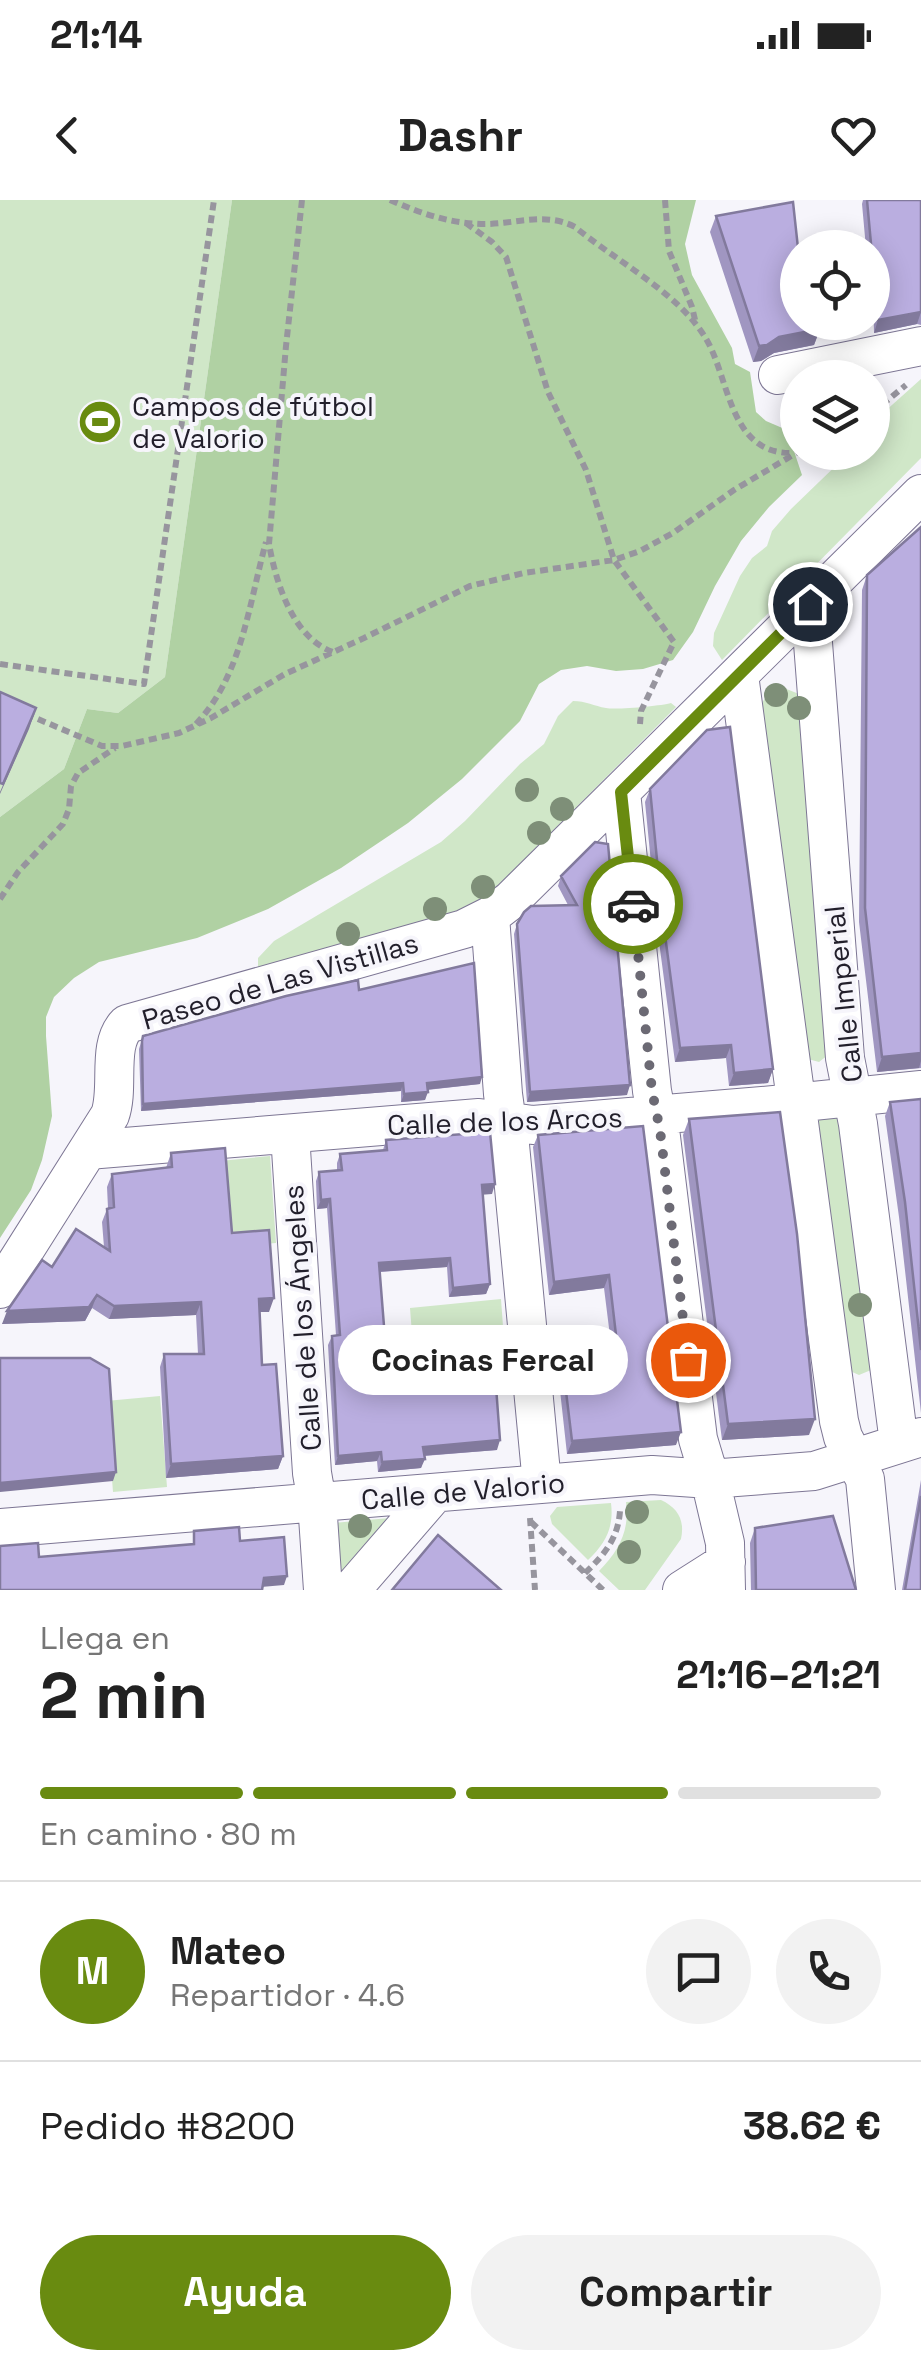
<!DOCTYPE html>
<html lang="es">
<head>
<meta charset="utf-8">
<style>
  :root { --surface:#fff; --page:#f2f2f2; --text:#222; --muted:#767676; --line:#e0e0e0; --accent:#698b10 }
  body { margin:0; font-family:"Space Grotesk",sans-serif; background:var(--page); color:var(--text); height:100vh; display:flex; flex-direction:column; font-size:38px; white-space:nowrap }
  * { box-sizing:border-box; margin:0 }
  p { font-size:32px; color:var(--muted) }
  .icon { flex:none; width:55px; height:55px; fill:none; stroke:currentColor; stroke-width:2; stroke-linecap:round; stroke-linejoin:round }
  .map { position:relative; height:1390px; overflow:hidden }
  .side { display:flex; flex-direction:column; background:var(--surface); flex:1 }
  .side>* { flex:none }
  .controls { position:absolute; left:780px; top:30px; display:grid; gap:20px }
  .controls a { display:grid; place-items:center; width:110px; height:110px; border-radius:50%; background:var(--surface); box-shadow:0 5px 25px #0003; font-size:50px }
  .pin { position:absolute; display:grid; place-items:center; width:85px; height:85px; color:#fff; margin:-42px; border:5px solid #fff; border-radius:50%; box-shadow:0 2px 10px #0007 }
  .courier { position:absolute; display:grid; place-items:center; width:100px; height:100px; margin:-50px; border:8px solid #698b10; border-radius:50%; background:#fff; color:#222; box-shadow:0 2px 12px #0007 }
  .bubble { position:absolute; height:70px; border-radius:35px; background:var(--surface); box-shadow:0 5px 25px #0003; font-size:32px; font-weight:700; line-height:70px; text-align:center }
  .summary em { font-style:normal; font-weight:700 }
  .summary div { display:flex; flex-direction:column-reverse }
  .summary { display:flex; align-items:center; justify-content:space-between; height:170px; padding:0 40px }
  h1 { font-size:65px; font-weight:700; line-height:75px }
  .bar { display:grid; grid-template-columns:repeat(4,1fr); gap:15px 10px; align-content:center; height:120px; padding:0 40px }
  .bar i { height:12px; border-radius:8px; background:var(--line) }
  .bar .current { background:var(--accent) }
  .bar p { grid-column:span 4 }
  .line { display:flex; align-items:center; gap:25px; padding:0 40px; border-top:2px solid var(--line) }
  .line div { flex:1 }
  .round { display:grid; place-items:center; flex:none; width:105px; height:105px; border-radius:52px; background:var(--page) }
  .cta { display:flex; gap:20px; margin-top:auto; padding:20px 40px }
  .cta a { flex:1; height:115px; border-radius:60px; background:var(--accent); color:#fff; font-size:40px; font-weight:700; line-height:115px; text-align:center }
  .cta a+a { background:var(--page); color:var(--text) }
  .status { display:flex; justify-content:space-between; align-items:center; height:70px; padding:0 50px; background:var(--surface); direction:ltr }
  .status svg { height:28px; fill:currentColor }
  header { display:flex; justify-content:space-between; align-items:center; height:130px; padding:0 40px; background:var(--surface); font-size:45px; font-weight:700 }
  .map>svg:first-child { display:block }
  .green { fill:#d0e7c8 }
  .forest { fill:#b0d1a3 }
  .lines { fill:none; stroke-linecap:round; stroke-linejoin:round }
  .minor-casing { stroke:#7d7694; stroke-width:40 }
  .path { stroke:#97959e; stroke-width:6; stroke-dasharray:8 5; stroke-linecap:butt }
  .minor { stroke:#fff; stroke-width:38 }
  .tree { fill:#7e8f78 }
  .wall { fill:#a096c1 }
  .shaded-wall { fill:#827a9d }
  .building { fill:#baaee0; stroke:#827a9d; stroke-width:2.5 }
  .done { stroke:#6c6a74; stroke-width:10; stroke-dasharray:0 18 }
  .route { stroke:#698b10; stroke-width:12 }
  .labels { text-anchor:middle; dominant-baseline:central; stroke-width:8; stroke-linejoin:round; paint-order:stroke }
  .poi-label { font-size:28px; fill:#221f2b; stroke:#f6f5fb; text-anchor:start }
  .street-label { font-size:28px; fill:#221f2b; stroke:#f6f5fb }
</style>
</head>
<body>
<div class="status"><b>21:14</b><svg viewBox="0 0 49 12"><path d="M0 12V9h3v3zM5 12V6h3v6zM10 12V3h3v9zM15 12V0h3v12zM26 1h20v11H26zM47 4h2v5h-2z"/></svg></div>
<header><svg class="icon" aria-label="back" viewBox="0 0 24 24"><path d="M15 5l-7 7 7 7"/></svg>Dashr<svg class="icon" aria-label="heart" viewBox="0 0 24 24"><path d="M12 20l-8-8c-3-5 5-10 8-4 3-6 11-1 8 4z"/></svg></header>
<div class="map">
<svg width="921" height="1390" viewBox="0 0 921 1390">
  <rect width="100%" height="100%" fill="#f6f5fb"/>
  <path class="green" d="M0 0H232L165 477 118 513 87 509 64 569 0 617Z
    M921 179V258L722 460 713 446 714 433 740 376 752 358 767 346 772 331 791 309 849 253 872 252 873 222Z
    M784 488 799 494 828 855 819 862 808 859 761 505C766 495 772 489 784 488Z
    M573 501C586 501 594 506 606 508 616 510 661 506 671 503L676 507 498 686 476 703 448 714 258 769V758L274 741 441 642 465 621 520 564 544 544 558 516Z
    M834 915 841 919 871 1170 859 1175 850 1171 815 925 820 919Z
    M270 956 276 1043 227 1047 220 961Z
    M501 1099 505 1154 414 1160 410 1108Z
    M160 1196 167 1287 113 1292 106 1201Z
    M661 1300C678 1308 685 1320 681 1339L645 1390H619L599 1371C619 1351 630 1330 626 1302Z
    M611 1303C614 1327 606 1343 588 1360L552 1324 550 1316 557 1307Z
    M390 1318 344 1370 339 1372 333 1323Z"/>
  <path class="forest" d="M232 0H696L685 44 692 75 732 148 735 164 750 172 756 212 766 221 787 230 802 275 769 307 741 341 715 386 693 432 673 460 643 469 616 471 587 466 561 470 539 484 520 521 462 579 408 623 341 668 268 709 197 738 99 762 74 778 54 797 46 817V836L52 916 42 960 31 990 0 1038V617L64 569 87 509 118 513 165 477Z"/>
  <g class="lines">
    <g class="minor-casing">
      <path id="minor" d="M778 175 921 146
        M810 404 845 858 858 924 899 1243
        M739 475 839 1221 843 1237 865 1279 876 1390
        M621 592 652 891 661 937 698 1239 710 1279 725 1343 726 1390
        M490 716 503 894 510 945 542 1284
        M290 934 312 1273 317 1302 323 1390
        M88 950 479 918 533 925 774 905 921 890
        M0 1089 110 915C120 887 106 845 127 824L464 729 490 716 511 700 921 294
        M0 1328 652 1275 710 1279 814 1271 921 1237
        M351 1390 435 1293
        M682 1390 726 1362"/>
    </g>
    <path class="path" d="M302 0 286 146 269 344C276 383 293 438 333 452
      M390 0C420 13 448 23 481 24 513 25 545 11 575 27 616 61 677 92 705 137 730 177 728 254 792 253
      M665 0 669 51 692 107 696 124
      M466 23 492 42 506 57 548 192 586 270 614 360 674 442 641 511 640 524
      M872 213 906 185
      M0 464 144 484 214 0
      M26 514 102 546H122L179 533 211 518 285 474 364 438 470 386 524 373 614 360 640 351 673 333 734 290 798 252
      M196 524C242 476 249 403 266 342
      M0 699 18 672 63 624 69 609 71 586 78 573 115 548
      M530 1318 535 1390
      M531 1322 603 1390
      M585 1373C604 1355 618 1339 620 1311"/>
    <use href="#minor" class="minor"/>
  </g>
  <g class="tree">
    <circle cx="776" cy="495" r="12"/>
    <circle cx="799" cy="508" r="12"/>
    <circle cx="527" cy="590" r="12"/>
    <circle cx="562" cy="609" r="12"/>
    <circle cx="539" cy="633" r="12"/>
    <circle cx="483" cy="687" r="12"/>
    <circle cx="435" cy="709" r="12"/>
    <circle cx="348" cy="734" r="12"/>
    <circle cx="860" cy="1105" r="12"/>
    <circle cx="637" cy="1312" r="12"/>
    <circle cx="360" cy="1326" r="12"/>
    <circle cx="629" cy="1352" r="12"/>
  </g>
  <path class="wall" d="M863 0H921V125L917 124 874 133 872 48H866L862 4Z
    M716 16 798 122 820 129 814 145 774 153 761 161 753 162 710 32Z
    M921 327V868L877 872 859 722 862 390 867 375Z
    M650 589 773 869 768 883 729 886 726 858 675 862 658 734 645 602Z
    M595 642 627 895 527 902 514 734 517 724 568 705 558 686 561 676Z
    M359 790 480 884 427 890 425 900 401 902V891L141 911 139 849 143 836Z
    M921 899V1213L899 1017 885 916 890 902Z
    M689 919 809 1235 722 1240 683 935Z
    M643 926 676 1245 567 1254 556 1154 560 1142 610 1136 604 1088 549 1095 533 947 538 935Z
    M386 940 492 994H483L490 1084 486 1094 449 1097 447 1067 380 1072 386 1151 497 1250 424 1256 421 1268 378 1272 377 1261 335 1265 328 1145 332 1136 336 1135 327 1008 317 1009 316 981 319 972 337 971V963L340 954 383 950Z
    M171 953 232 1033 269 1112H259L262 1165 283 1256 278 1269 166 1278 160 1167 164 1154H198L196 1115 109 1119 92 1108 85 1121 2 1124 52 1067 104 1047 102 1022 107 1009 108 1008 107 987 112 974 166 968Z
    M921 1280V1390H902Z
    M755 1328 856 1390H751L750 1343Z"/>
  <path class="shaded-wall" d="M921 112 917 124 874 133 878 120Z
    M820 129 814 145 774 153 761 161 753 162 759 146 779 137Z
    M36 508 29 529 0 594V592Z
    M731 845 726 858 675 862 680 848Z
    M921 853V861L919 868 877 872 882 857Z
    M773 869 768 883 729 886 734 873Z
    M482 877 480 884 424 890 427 883Z
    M403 883 401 891 141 911 143 904Z
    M630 885 627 895 527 902 530 892Z
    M428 892 425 900 401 902 404 894Z
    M495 984 492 994 479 995 482 985Z
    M330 999 327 1008 317 1009 321 1000Z
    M450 1058 447 1067 376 1072 379 1063Z
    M609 1075 604 1088 549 1095 554 1082Z
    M490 1084 486 1094 449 1097 453 1088Z
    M97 1095 92 1108 85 1121 2 1124 7 1111Z
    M274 1098 269 1112H254L259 1099Z
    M201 1102 196 1115 109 1119 114 1106Z
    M815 1219 809 1235 722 1240 728 1224Z
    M681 1232 676 1245 567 1254 572 1241Z
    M500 1240 497 1250 420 1256 423 1247Z
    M381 1252 377 1261 335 1265 338 1256Z
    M283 1256 278 1269 166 1278 171 1264Z
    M425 1259 421 1268 378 1272 382 1262Z
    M116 1272 113 1281 0 1292V1283Z
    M287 1376 284 1385 261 1387 264 1378Z"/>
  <path class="building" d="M867 0H921V112L878 120Z
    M793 2 798 48V122H818L820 129 779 137 767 145 759 146 716 16Z
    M921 327V853L882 857 865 708 867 375Z
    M0 492 36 508 3 584 0 583Z
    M730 527 773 869 734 873 731 845 680 848 663 720 650 589 707 530Z
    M595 642 608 644 630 885 530 892 517 724 524 712 531 706 577 705 561 676Z
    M474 763 482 877 427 883 428 892 404 894 403 883 143 904 142 841 143 836 286 796 358 780 359 790Z
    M921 899V1150L905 1002 890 902Z
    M780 912 797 1034 815 1219 728 1224 689 919Z
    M643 926 681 1232 572 1241 560 1142 616 1135 609 1075 554 1082 538 935Z
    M490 932 495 984 482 985 490 1084 453 1088 450 1058 379 1063 386 1151 493 1146 500 1240 423 1247 425 1259 382 1262 381 1252 338 1256 332 1136 340 1135 330 999 321 1000 319 972 342 970 340 954 387 950 386 940Z
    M225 948 232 1033 269 1030 274 1098 259 1099 262 1165 276 1164 283 1256 171 1264 164 1154H204L201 1102 114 1106 97 1095 89 1107 7 1111 42 1060 52 1067 76 1029 110 1051 107 1009 114 1007 112 974 172 967 171 953Z
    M0 1158H90L109 1169 116 1272 0 1283Z
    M921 1296V1390H905Z
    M833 1316 856 1390H756L755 1328Z
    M239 1327 240 1341 284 1337 287 1376 264 1378 262 1390H0V1346L38 1343 39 1357 194 1344V1331Z
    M438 1335 501 1390H392Z"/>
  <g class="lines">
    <path class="done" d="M633 704 652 891 660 930 688 1160"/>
    <path class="route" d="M633 704 621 592 810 404"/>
  </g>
  <defs>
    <g id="stadium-disc" transform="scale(2.25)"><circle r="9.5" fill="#698b10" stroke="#f6f5fb"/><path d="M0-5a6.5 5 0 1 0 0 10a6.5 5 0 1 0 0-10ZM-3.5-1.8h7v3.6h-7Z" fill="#fff"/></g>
  </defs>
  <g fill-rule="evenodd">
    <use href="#stadium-disc" x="100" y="222"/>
  </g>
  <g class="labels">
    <g class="poi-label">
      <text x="132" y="206">Campos de fútbol<tspan x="132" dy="32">de Valorio</tspan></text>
    </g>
    <g class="street-label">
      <text transform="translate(280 781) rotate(-16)">Paseo de Las Vistillas</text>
      <text transform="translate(843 794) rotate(-96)">Calle Imperial</text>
      <text transform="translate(505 921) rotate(-2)">Calle de los Arcos</text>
      <text transform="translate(302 1118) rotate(-94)">Calle de los Ángeles</text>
      <text transform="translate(463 1291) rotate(-5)">Calle de Valorio</text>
    </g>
  </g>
</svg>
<div class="controls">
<a><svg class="icon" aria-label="locate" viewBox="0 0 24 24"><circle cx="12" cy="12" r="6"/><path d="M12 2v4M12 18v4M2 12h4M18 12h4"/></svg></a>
<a><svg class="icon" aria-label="layers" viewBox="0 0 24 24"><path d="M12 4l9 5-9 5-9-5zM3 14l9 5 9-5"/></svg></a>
</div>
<div class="pin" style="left:688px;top:1160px;background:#ea580c"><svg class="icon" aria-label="bag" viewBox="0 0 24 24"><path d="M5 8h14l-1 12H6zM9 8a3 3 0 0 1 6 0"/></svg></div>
<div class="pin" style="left:810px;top:404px;background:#1f2937"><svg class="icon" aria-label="home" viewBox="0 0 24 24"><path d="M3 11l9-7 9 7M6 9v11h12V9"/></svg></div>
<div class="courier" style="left:633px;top:704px"><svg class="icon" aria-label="car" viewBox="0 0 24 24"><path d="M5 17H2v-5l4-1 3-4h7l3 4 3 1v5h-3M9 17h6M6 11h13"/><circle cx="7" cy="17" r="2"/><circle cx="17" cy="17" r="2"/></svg></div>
<div class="bubble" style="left:338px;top:1125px;width:290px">Cocinas Fercal</div>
</div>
<section class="side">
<div class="summary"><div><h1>2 min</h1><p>Llega en</p></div><em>21:16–21:21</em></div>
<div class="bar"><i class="current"></i><i class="current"></i><i class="current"></i><i></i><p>En camino · 80 m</p></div>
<div class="line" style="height:180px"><b class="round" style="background:var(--accent);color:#fff">M</b><div><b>Mateo</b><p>Repartidor · 4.6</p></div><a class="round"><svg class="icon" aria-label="chat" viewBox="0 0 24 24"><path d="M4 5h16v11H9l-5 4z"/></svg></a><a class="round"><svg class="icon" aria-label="phone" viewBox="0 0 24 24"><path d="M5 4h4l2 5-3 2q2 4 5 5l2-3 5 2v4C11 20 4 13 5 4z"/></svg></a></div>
<div class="line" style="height:130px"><div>Pedido #8200</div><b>38.62 €</b></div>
<div class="cta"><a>Ayuda</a><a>Compartir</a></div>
</section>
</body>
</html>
